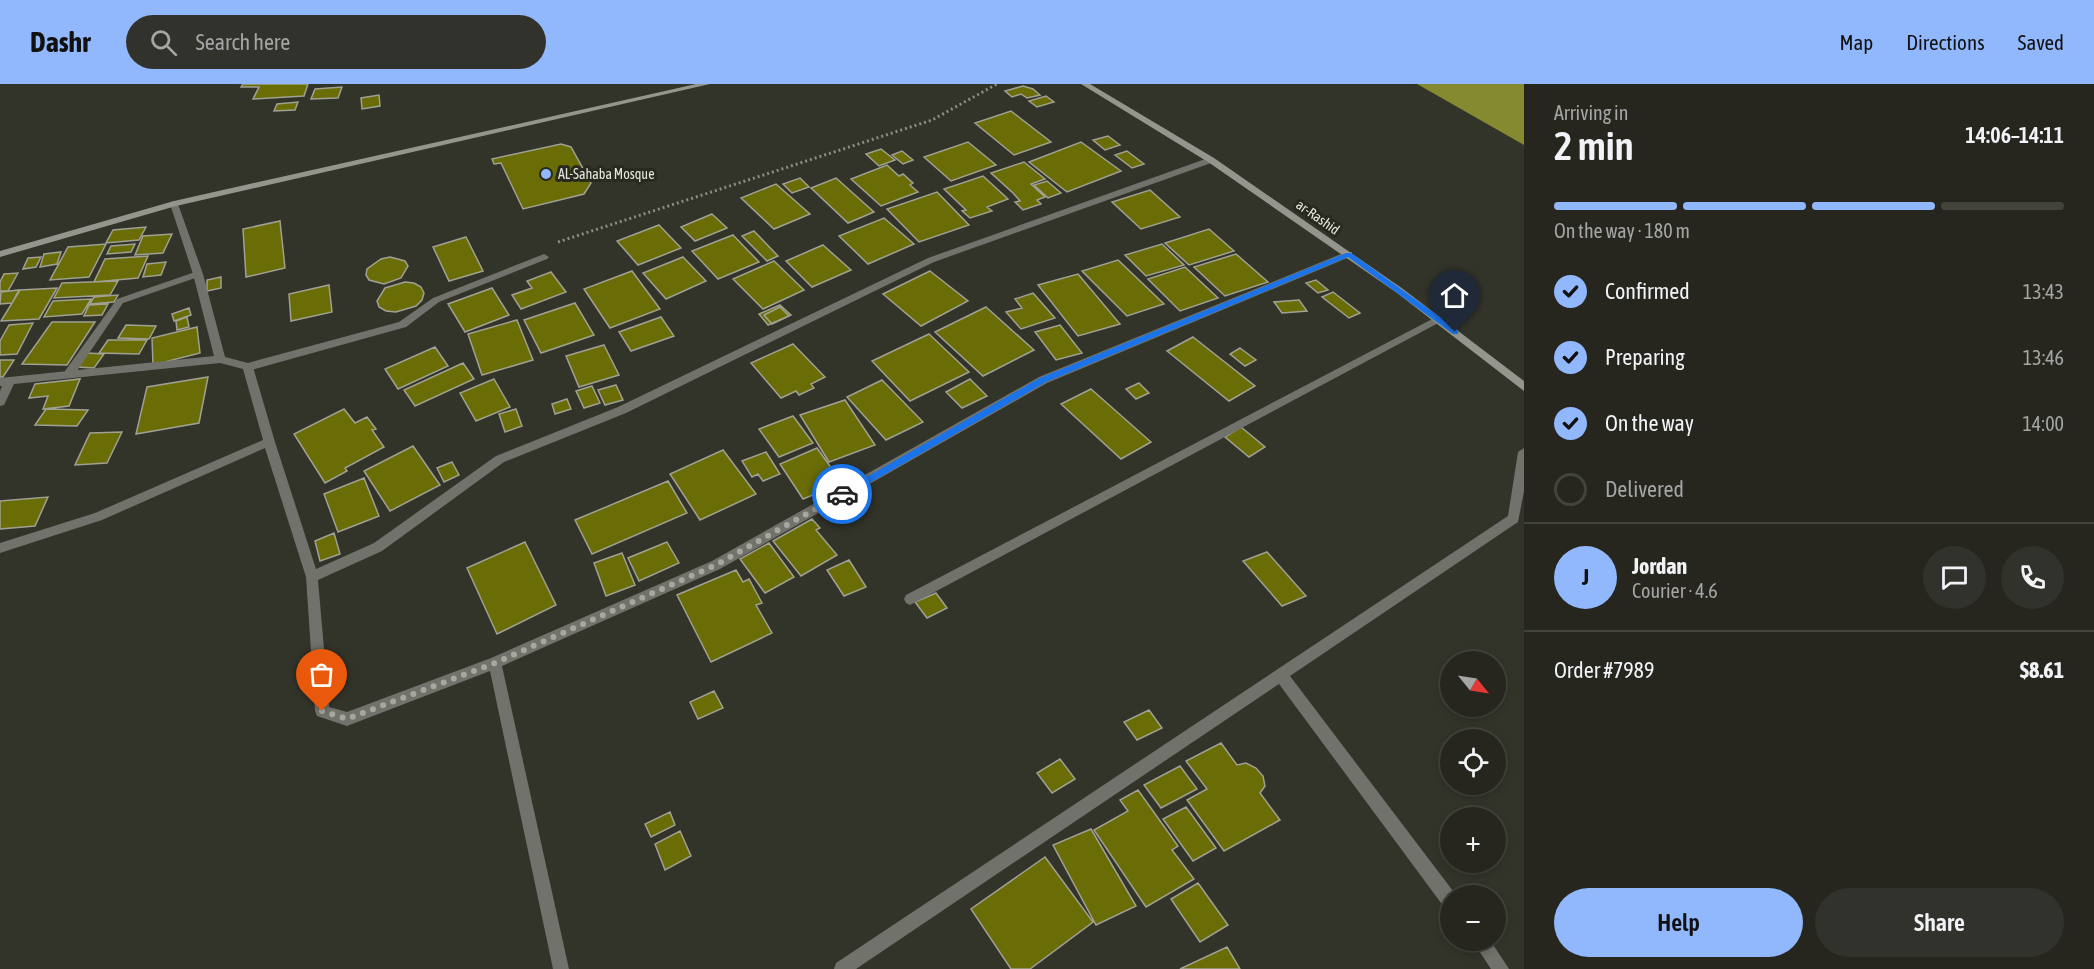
<!DOCTYPE html>
<html lang="en">
<head>
<meta charset="utf-8">
<style>
  :root { --surface:#26261f; --page:#32322c; --text:#f1f3f6; --muted:#a4a5a4; --line:#42433d; --accent:#91b8fd }
  body { margin:0; font-family:"Asap Condensed",sans-serif; background:var(--page); color:var(--text); height:100vh; display:flex; flex-direction:column; font-size:22px; white-space:nowrap }
  * { box-sizing:border-box; margin:0 }
  p { font-size:20px; color:var(--muted) }
  .icon { flex:none; width:33px; height:33px; fill:none; stroke:currentColor; stroke-width:2; stroke-linecap:round; stroke-linejoin:round }
  .map { position:relative; flex:1; overflow:hidden }
  .sheet { display:flex; flex-direction:column; background:var(--surface); width:570px }
  .sheet>* { flex:none }
  .needle { width:39px; rotate:120deg }
  .buttons { position:absolute; left:1440px; top:567px; display:grid; gap:12px }
  .buttons a { display:grid; place-items:center; width:66px; height:66px; border-radius:50%; background:var(--surface); box-shadow:0 3px 9px #0003,0 0 0 2px var(--line); font-size:30px }
  .pin { position:absolute; display:grid; place-items:center; width:51px; height:51px; color:#fff; margin:-62px -26px; border-radius:50% 50% 50% 0; rotate:-45deg; box-shadow:0 0 6px #0007 }
  .pin .icon { rotate:45deg }
  .courier { position:absolute; display:grid; place-items:center; width:60px; height:60px; margin:-30px; border:4px solid #1a73e8; border-radius:50%; background:#fff; color:#222; box-shadow:0 2px 8px #0007 }
  .head em { font-style:normal; font-weight:600 }
  .head div { display:flex; flex-direction:column-reverse }
  .head { display:flex; align-items:center; justify-content:space-between; height:102px; padding:0 30px }
  h1 { font-size:39px; font-weight:600; line-height:45px }
  .bar { display:grid; grid-template-columns:repeat(4,1fr); gap:9px 6px; align-content:center; height:72px; padding:0 30px }
  .bar i { height:8px; border-radius:4px; background:var(--line) }
  .bar .on { background:var(--accent) }
  .bar p { grid-column:span 4 }
  .line { display:flex; align-items:center; gap:15px; padding:0 30px; border-top:2px solid var(--line) }
  .line div { flex:1 }
  .round { display:grid; place-items:center; flex:none; width:63px; height:63px; border-radius:32px; background:var(--page) }
  ol { padding:0 30px; list-style:none }
  li { display:flex; align-items:center; gap:18px; height:66px }
  li p { margin-inline-start:auto }
  li .icon { padding:6px; border-radius:50%; background:var(--accent); color:#111; stroke-width:4 }
  li:last-child { color:var(--muted) }
  li i { width:33px; height:33px; border:3px solid var(--line); border-radius:50% }
  .cta { display:flex; gap:12px; margin-top:auto; padding:12px 30px }
  .cta a { flex:1; height:69px; border-radius:36px; background:var(--accent); color:#111; font-size:24px; font-weight:600; line-height:69px; text-align:center }
  .cta a+a { background:var(--page); color:var(--text) }
  header { display:flex; align-items:center; gap:36px; box-sizing:border-box; height:84px; padding:0 30px; background:var(--accent); color:#111 }
  header strong { font-size:28px }
  nav { display:flex; gap:33px; margin-inline-start:auto; font-size:21px }
  .search { width:420px; height:54px; background:var(--page); display:flex; align-items:center; gap:15px; box-sizing:border-box; padding:0 21px; border-radius:33px; color:var(--muted); font-size:22px }
  main { display:flex; flex:1; min-height:0 }
  .map>svg:first-child { display:block }
  .water { fill:#85892f }
  .building { fill:#6a6d05; stroke:#a0a194; stroke-width:1.5 }
  .lines { fill:none; stroke-linecap:round; stroke-linejoin:round }
  .path { stroke:#8b8c83; stroke-width:3; stroke-dasharray:2 3; stroke-linecap:butt }
  .lane { fill:#71726c; fill-rule:evenodd }
  .street { fill:#71726c; fill-rule:evenodd }
  .secondary { fill:#94958d; fill-rule:evenodd }
  .route { fill:#1a73e8 }
  .done { stroke:#a6a79f; stroke-width:6; stroke-dasharray:0 10.8 }
  .poi-dot { fill:#91b8fd; stroke:#28291f; stroke-width:2 }
  .labels { text-anchor:middle; dominant-baseline:central; stroke-width:6; stroke-linejoin:round; paint-order:stroke }
  .far-poi-label { font-size:14px; fill:#e5e6df; stroke:#28291f; text-anchor:start }
  .far-street-label { font-size:14px; fill:#e5e6df; stroke:#28291f }
</style>
</head>
<body>
<header>
<strong>Dashr</strong>
<div class="search"><svg class="icon" aria-label="search" viewBox="0 0 24 24"><circle cx="10" cy="10" r="6"/><path d="M15 15l6 6"/></svg>Search here</div>
<nav><a>Map</a><a>Directions</a><a>Saved</a></nav>
</header>
<main>
<div class="map">
<svg width="1524" height="885" viewBox="0 0 1524 885">
  <rect width="100%" height="100%" fill="#323329"/>
  <path class="water" d="M1417 0H1524V61Z"/>
  <path class="building" d="M243 0H308L304 12 253 15 259 3H241Z
    M1023 2 1033 5 1040 11 1027 14 1021 10 1012 13 1005 7Z
    M342 3 338 14 311 15 315 5Z
    M379 11 380 22 362 25 361 14Z
    M1046 12 1054 18 1037 23 1029 17Z
    M298 18 295 26 274 27 277 20Z
    M1011 27 1051 58 1014 71 975 39Z
    M1108 52 1120 61 1105 66 1093 56Z
    M968 58 996 81 951 97 924 73Z
    M1081 58 1121 87 1067 108 1029 78Z
    M561 60 571 63 591 99 584 110 523 125 501 79 494 80 492 75Z
    M881 65 895 76 879 82 866 70Z
    M902 67 913 76 903 80 892 71Z
    M1127 67 1144 80 1132 84 1115 71Z
    M1024 78 1045 95 1031 100 1045 113 1037 116 1041 120 1023 126 1015 118 1020 117 1013 109 991 89Z
    M887 81 899 92 903 90 913 99 910 101 918 108 881 122 851 95Z
    M983 92 1008 115 987 123 992 127 970 134 962 127 966 126 944 105Z
    M800 94 809 103 792 109 783 100Z
    M836 94 874 128 848 139 811 104Z
    M1047 97 1061 109 1048 114 1034 101Z
    M776 100 810 130 774 145 741 114Z
    M1150 106 1180 133 1141 145 1112 118Z
    M937 108 969 141 919 158 887 125Z
    M712 130 727 144 695 157 681 143Z
    M884 134 914 160 868 180 839 152Z
    M280 137 285 184 246 193 243 145Z
    M659 141 681 164 638 181 617 157Z
    M146 143 139 156 106 159 113 146Z
    M1209 145 1234 167 1189 181 1165 159Z
    M754 147 778 172 767 177 742 152Z
    M172 150 163 169 135 171 143 152Z
    M733 151 759 178 718 195 692 167Z
    M466 153 483 187 449 197 433 163Z
    M106 160 89 193 50 196 68 163Z
    M135 160 131 168 107 170 111 162Z
    M1162 160 1184 181 1146 192 1125 171Z
    M823 161 851 186 812 203 786 177Z
    M61 168 57 180 40 183 44 170Z
    M1236 170 1268 198 1225 212 1194 183Z
    M148 172 138 194 94 198 105 175Z
    M41 173 36 183 23 185 28 174Z
    M390 173 405 177 408 182 401 194 384 200 369 196 366 191 367 185 381 175Z
    M683 173 706 197 666 215 643 189Z
    M1118 176 1164 220 1127 232 1082 187Z
    M774 177 804 206 763 225 733 195Z
    M166 178 161 191 143 193 147 180Z
    M1185 183 1218 214 1180 227 1148 195Z
    M632 187 660 225 610 244 584 205Z
    M930 187 968 217 921 242 883 210Z
    M551 188 566 208 521 225 512 211 532 204 527 197Z
    M18 189 8 207H0V198L4 190Z
    M1078 190 1120 240 1078 252 1038 201Z
    M221 193V204L207 207V196Z
    M1316 196 1328 206 1318 209 1306 199Z
    M118 197 110 211 54 214 62 199Z
    M405 198 414 199 421 203 424 209 422 216 416 222 396 228 386 227 379 223 377 217 385 204Z
    M329 201 332 228 291 237 289 210Z
    M57 204 39 235 1 237 20 206Z
    M492 204 509 231 465 248 448 220Z
    M19 206 12 219 0 220 1 208Z
    M1333 208 1360 229 1349 234 1322 213Z
    M1033 209 1055 234 1021 245 1006 228 1022 224 1015 215Z
    M118 211 114 218 90 220 94 213Z
    M91 215 82 230 44 233 53 217Z
    M1299 216 1307 227 1282 229 1274 218Z
    M575 219 594 251 541 269 524 236Z
    M108 220 102 231 84 232 89 221Z
    M780 221 791 231 768 241 759 230Z
    M780 223 789 232 772 240 764 231Z
    M986 223 1034 266 983 292 935 248Z
    M189 224 191 231 174 237 172 230Z
    M187 233 189 243 177 246 176 237Z
    M661 233 674 252 631 267 619 248Z
    M517 236 533 276 482 291 468 250Z
    M52 238H95L67 281 22 280Z
    M33 239 17 270 0 271V257L9 241Z
    M126 241 156 242 149 255 118 254Z
    M1060 241 1082 269 1056 276 1035 248Z
    M197 243 200 269 153 281 152 254Z
    M929 250 969 288 910 317 872 277Z
    M1193 253 1255 302 1229 317 1167 267Z
    M108 256H147L139 270 99 269Z
    M793 260 825 293 811 300 814 304 799 311 796 307 781 314 751 279Z
    M604 261 619 291 579 303 566 272Z
    M435 263 448 282 398 305 385 285Z
    M1240 264 1256 276 1245 282 1230 270Z
    M87 269 104 270 94 284 77 283Z
    M0 276H14L3 293H0Z
    M463 279 474 295 415 322 404 306Z
    M208 293 199 339 136 350 147 303Z
    M80 295 69 322 43 325 48 312 29 314 35 300Z
    M494 295 510 323 476 337 460 309Z
    M970 295 987 312 962 324 946 308Z
    M882 296 923 338 886 356 847 313Z
    M1139 299 1149 309 1136 315 1126 305Z
    M616 301 623 316 605 321 598 306Z
    M592 302 600 319 584 324 576 307Z
    M1091 305 1151 358 1121 375 1061 320Z
    M567 315 571 325 555 330 552 320Z
    M845 316 875 361 829 378 800 331Z
    M46 325 88 326 77 342 35 341Z
    M344 325 355 339 367 333 376 345 372 346 384 363 345 384 347 387 325 399 294 350Z
    M516 325 522 342 505 348 499 330Z
    M793 332 813 359 779 373 759 345Z
    M1241 343 1265 363 1249 373 1225 353Z
    M122 348 107 379 75 381 90 349Z
    M413 362 440 401 390 427 364 387Z
    M817 364 842 399 803 415 780 380Z
    M723 366 756 410 700 436 670 390Z
    M766 368 780 390 763 397 758 390 752 393 742 377Z
    M452 378 459 391 444 398 437 384Z
    M364 394 379 432 338 448 324 410Z
    M668 397 687 429 592 470 575 436Z
    M48 413 35 442 0 445V417Z
    M812 435 820 444 816 446 837 471 801 492 773 457Z
    M334 449 340 470 320 477 315 457Z
    M525 458 556 521 497 550 467 484Z
    M667 458 679 479 639 497 628 474Z
    M769 459 794 493 765 509 740 475Z
    M1267 468 1306 512 1282 522 1243 477Z
    M622 469 635 501 606 512 594 479Z
    M849 476 866 503 844 512 827 486Z
    M736 486 743 498 749 495 762 519 756 521 772 549 711 578 677 511Z
    M936 509 947 524 927 534 915 518Z
    M714 607 723 624 698 635 690 618Z
    M1149 626 1162 644 1137 656 1124 638Z
    M1221 659 1237 681 1246 679 1256 684 1263 692 1265 702 1260 709 1280 736 1224 767 1187 716 1207 705 1186 677Z
    M1060 675 1075 695 1052 709 1037 689Z
    M1180 682 1197 705 1161 724 1144 701Z
    M1138 706 1178 762 1172 766 1194 795 1146 823 1094 746 1128 727 1120 716Z
    M1186 723 1216 764 1193 777 1163 735Z
    M670 728 675 741 651 753 645 740Z
    M1091 745 1136 822 1096 841 1053 761Z
    M680 747 691 772 665 786 655 760Z
    M1045 773 1093 838 1030 885H1011L971 825Z
    M1198 799 1228 841 1200 858 1171 815Z
    M1227 863 1240 885H1180Z"/>
  <g class="lines">
    <path class="path" d="M558 158 932 36 997 0"/>
    <path class="lane" d="M544 170 549 173 547 175 439 218 406 243 248 287 243 283 248 279 399 238 433 214Z
      M198 187 201 188V192L123 219 73 293H65L64 290 65 287 117 215Z"/>
    <path class="street" d="M1211 73 1215 76 1214 78 934 178 626 329 504 378 382 467 318 496 329 623 347 628 491 574 712 477 1039 293 1346 168H1352V172L1047 299 720 485 502 582 569 885H553L490 587 347 642 317 632 315 627 306 493 265 364 102 436 0 469V459L95 429 263 356 243 285 220 279 14 300 4 321 0 322V307L2 302H0V294L214 272 193 190 170 120 171 118 174 117 178 120 203 190 225 273 252 280 253 283 275 358 316 485 374 459 496 372 618 323 928 174Z
      M1438 232 1442 233V237L914 519 910 521 906 519 904 515 906 511Z
      M1524 364V407L1518 438 1290 592 1456 811 1450 812V825L1444 823 1279 600 856 885H834L836 879 1508 432 1518 368Z
      M1472 856H1490L1509 885H1491Z"/>
    <path class="secondary" d="M696 0H710L176 122 0 173V167L174 117Z
      M1081 0H1090L1214 74 1403 205 1524 297V307L1397 209 1208 78Z"/>
  </g>
  <path class="route" d="M1346 169H1351L1458 246V250H1453L1348 173 1046 298 845 413H838L837 410 1040 294Z"/>
  <g class="lines">
    <path class="done" d="M322 627 347 635 495 579 716 481 842 410"/>
  </g>
  <circle class="poi-dot" cx="546" cy="90" r="6"/>
  <g class="labels">
    <g class="far-poi-label">
      <text x="558" y="90">AL-Sahaba Mosque</text>
    </g>
    <g class="far-street-label">
      <text transform="translate(1318 133) rotate(35)">ar-Rashid</text>
    </g>
  </g>
</svg>
<div class="buttons">
<a><svg class="needle" viewBox="-14 -14 28 28"><path d="M0-13l5 13h-10z" fill="#e53935"/><path d="M0 13l5-13h-10z" fill="#a4a5a4"/></svg></a>
<a><svg class="icon" aria-label="locate" viewBox="0 0 24 24"><circle cx="12" cy="12" r="6"/><path d="M12 2v4M12 18v4M2 12h4M18 12h4"/></svg></a>
<a>+</a>
<a>−</a>
</div>
<div class="pin" style="left:322px;top:627px;background:#ea580c"><svg class="icon" aria-label="bag" viewBox="0 0 24 24"><path d="M5 8h14l-1 12H6zM9 8a3 3 0 0 1 6 0"/></svg></div>
<div class="pin" style="left:1455px;top:248px;background:#1f2937"><svg class="icon" aria-label="home" viewBox="0 0 24 24"><path d="M3 11l9-7 9 7M6 9v11h12V9"/></svg></div>
<div class="courier" style="left:842px;top:410px"><svg class="icon" aria-label="car" viewBox="0 0 24 24"><path d="M5 17H2v-5l4-1 3-4h7l3 4 3 1v5h-3M9 17h6M6 11h13"/><circle cx="7" cy="17" r="2"/><circle cx="17" cy="17" r="2"/></svg></div>
</div>
<section class="sheet">
<div class="head"><div><h1>2 min</h1><p>Arriving in</p></div><em>14:06–14:11</em></div>
<div class="bar"><i class="on"></i><i class="on"></i><i class="on"></i><i></i><p>On the way · 180 m</p></div>
<ol>
<li><svg class="icon" aria-label="check" viewBox="0 0 24 24"><path d="M5 12l5 5 9-10"/></svg>Confirmed<p>13:43</p></li>
<li><svg class="icon" aria-label="check" viewBox="0 0 24 24"><path d="M5 12l5 5 9-10"/></svg>Preparing<p>13:46</p></li>
<li><svg class="icon" aria-label="check" viewBox="0 0 24 24"><path d="M5 12l5 5 9-10"/></svg>On the way<p>14:00</p></li>
<li><i></i>Delivered</li>
</ol>
<div class="line" style="height:108px"><b class="round" style="background:var(--accent);color:#111">J</b><div><b>Jordan</b><p>Courier · 4.6</p></div><a class="round"><svg class="icon" aria-label="chat" viewBox="0 0 24 24"><path d="M4 5h16v11H9l-5 4z"/></svg></a><a class="round"><svg class="icon" aria-label="phone" viewBox="0 0 24 24"><path d="M5 4h4l2 5-3 2q2 4 5 5l2-3 5 2v4C11 20 4 13 5 4z"/></svg></a></div>
<div class="line" style="height:78px"><div>Order #7989</div><b>$8.61</b></div>
<div class="cta"><a>Help</a><a>Share</a></div>
</section>
</main>
</body>
</html>
